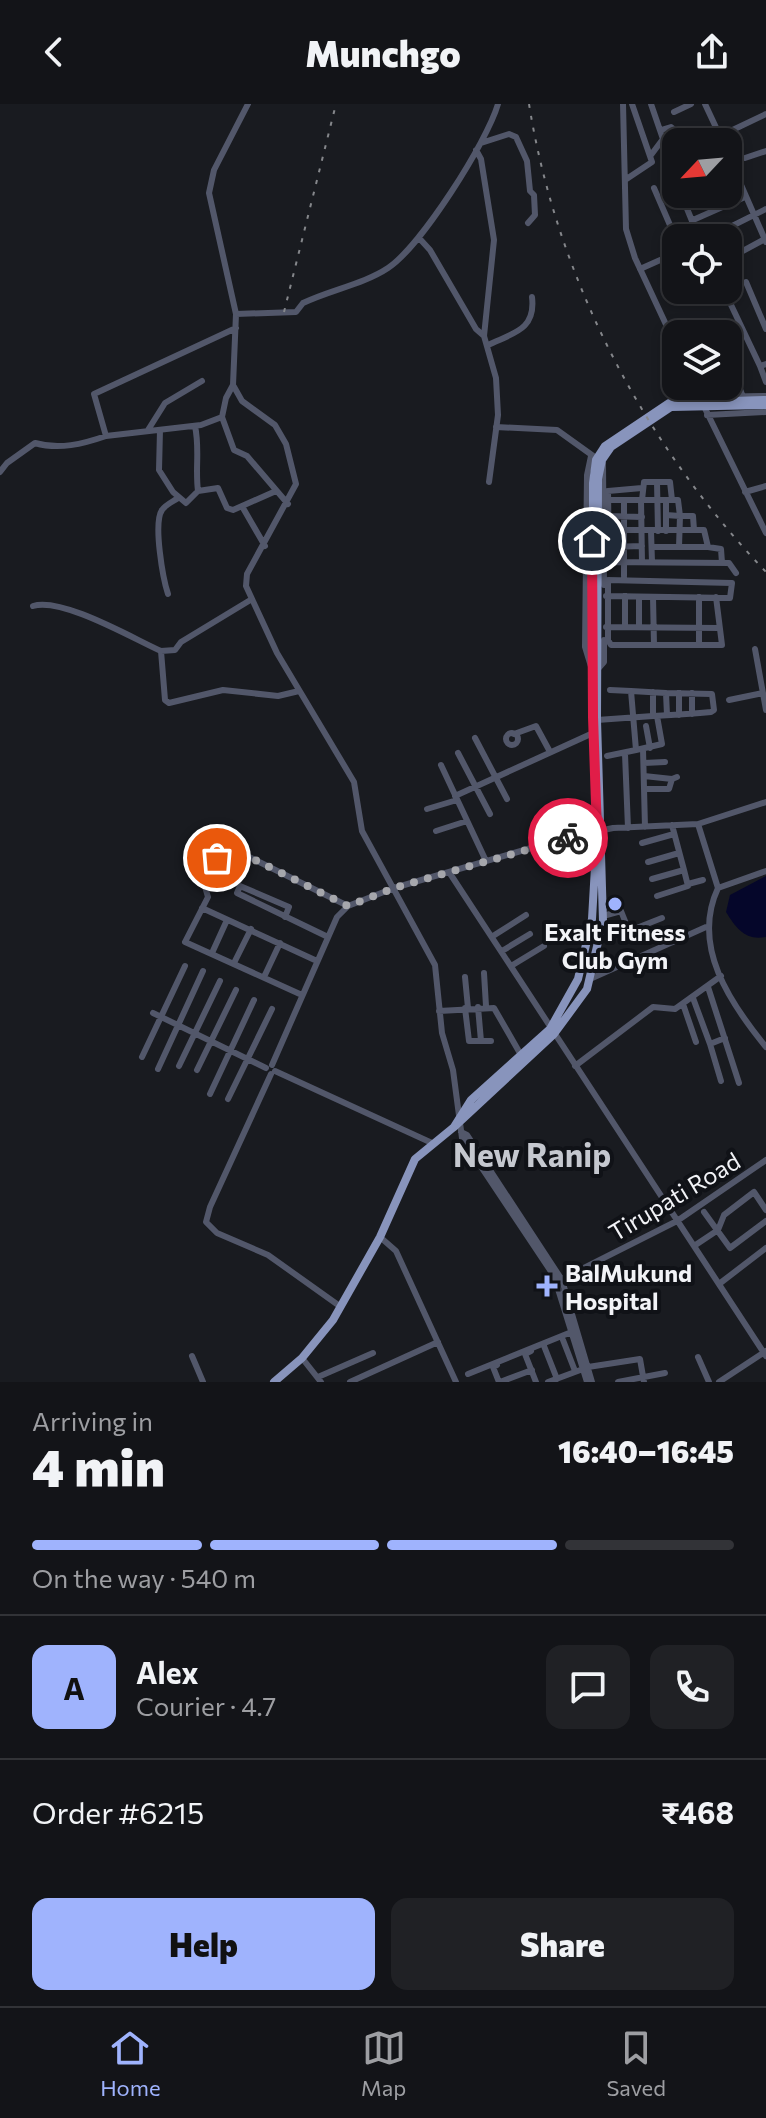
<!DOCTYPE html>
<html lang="en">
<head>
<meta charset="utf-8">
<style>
  :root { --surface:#131418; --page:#202125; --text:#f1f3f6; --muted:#9d9ea2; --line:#323337; --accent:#9fb3fd }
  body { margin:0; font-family:Commissioner,sans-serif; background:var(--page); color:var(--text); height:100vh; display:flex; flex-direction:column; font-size:30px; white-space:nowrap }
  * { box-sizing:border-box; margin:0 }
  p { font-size:26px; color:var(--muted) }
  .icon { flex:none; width:44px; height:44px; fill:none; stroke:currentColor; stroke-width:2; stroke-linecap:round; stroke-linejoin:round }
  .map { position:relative; height:1278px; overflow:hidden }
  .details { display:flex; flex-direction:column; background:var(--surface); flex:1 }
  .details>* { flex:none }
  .needle { width:52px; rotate:244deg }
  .buttons { position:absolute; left:662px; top:24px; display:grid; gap:16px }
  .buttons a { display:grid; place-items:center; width:80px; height:80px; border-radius:16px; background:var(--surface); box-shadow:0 4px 12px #0003,0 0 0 2px var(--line); font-size:40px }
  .pin { position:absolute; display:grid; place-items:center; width:68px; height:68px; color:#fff; margin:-34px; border:4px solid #fff; border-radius:50%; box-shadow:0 2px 8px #0007 }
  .courier { position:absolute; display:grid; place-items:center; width:80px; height:80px; margin:-40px; border:6px solid #e11d48; border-radius:50%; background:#fff; color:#222; box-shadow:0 2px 10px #0007 }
  .head em { font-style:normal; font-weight:800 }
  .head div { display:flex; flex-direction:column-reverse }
  .head { display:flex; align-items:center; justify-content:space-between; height:136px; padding:0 32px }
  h1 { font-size:52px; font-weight:800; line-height:60px }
  .bar { display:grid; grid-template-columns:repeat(4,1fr); gap:12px 8px; align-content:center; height:96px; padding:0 32px }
  .bar i { height:10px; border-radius:6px; background:var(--line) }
  .bar .current { background:var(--accent) }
  .bar p { grid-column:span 4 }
  .line { display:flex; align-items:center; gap:20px; padding:0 32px; border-top:2px solid var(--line) }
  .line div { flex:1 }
  .round { display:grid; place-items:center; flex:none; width:84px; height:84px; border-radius:16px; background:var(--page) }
  .button { display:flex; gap:16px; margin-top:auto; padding:16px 32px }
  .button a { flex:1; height:92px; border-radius:16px; background:var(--accent); color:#111; font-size:32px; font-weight:800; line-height:92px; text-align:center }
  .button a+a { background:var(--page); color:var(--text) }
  header { display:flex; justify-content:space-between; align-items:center; height:104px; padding:0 32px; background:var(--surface); font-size:36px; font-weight:800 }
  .menu { display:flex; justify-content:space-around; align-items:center; height:112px; border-top:2px solid var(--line); background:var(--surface); font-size:22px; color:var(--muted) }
  .menu a { display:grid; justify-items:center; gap:4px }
  .menu .current { color:var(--accent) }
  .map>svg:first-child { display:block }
  .water { fill:#05062a }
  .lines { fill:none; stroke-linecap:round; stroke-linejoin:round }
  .minor { stroke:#52576a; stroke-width:6 }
  .major { stroke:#8894bc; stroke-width:8 }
  .rail { stroke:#85878b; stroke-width:2; stroke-dasharray:4 8; stroke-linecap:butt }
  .done { stroke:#a6a7ac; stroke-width:8; stroke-dasharray:0 14.4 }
  .route { stroke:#e11d48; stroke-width:10 }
  .poi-dot { fill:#9fb3fd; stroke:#101217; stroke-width:3 }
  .labels { text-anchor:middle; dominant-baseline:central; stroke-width:8; stroke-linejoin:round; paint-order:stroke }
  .poi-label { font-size:24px; font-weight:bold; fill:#f2f3f7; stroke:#101217 }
  .street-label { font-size:24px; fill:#f2f3f7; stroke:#101217 }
  .district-label { font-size:32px; font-weight:bold; fill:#c5c8cf; stroke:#101217 }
</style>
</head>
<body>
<header><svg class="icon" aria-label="back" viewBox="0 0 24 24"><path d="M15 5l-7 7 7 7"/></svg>Munchgo<svg class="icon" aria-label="share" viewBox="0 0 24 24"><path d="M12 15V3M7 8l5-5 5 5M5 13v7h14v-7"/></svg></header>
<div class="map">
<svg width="766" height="1278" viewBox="0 0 766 1278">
  <rect width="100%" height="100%" fill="#191b20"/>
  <path class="water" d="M766 772V833C745 837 736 824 726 808L730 791Z"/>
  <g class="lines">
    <path class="minor" d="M248 0 214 66 209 89 236 210 233 281 242 297 275 321 286 340 296 380 247 470 246 482 277 549 354 678 362 727 435 861 442 929 453 966 462 1034 554 1172 587 1278
      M623 0 626 125 635 154 676 242
      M705 0 720 32
      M674 8 691 0
      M661 26 671 23 689 38
      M722 38 720 32 766 10
      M481 39 509 30 516 33 527 57 530 87 534 91 535 111 528 119
      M476 46 481 55 494 136 484 232 496 274 498 311 489 378
      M651 51 663 35 651 0
      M728 51 766 138
      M745 54 766 47
      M625 76 652 58 632 0
      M654 84 676 135
      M681 90 699 134
      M686 99 705 90
      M693 116 745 93
      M419 134 430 146 476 225 484 232
      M708 134 766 105
      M728 155 765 135
      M640 165 676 149
      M746 178 766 225
      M724 186 760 262 766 260
      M236 210 296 208 303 199C330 186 364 180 388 164 421 142 487 38 498 0
      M488 241C513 229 536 226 532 193
      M760 262 766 278
      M728 268 734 269 743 293
      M694 282 766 429
      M700 293 766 292
      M707 311 766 308
      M222 313 234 346 247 352 288 400
      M496 323 557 326 603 359 604 481
      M148 326 165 299 202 277
      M160 326 159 366 173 388 186 399 198 387C195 364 200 345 195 322
      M106 332 201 321 222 313 226 294 233 281
      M591 352 587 371 585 543 592 566
      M0 368 7 359 35 339C59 346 83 340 106 332L94 290 236 224
      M657 378 658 427
      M198 387 218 384 227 404 233 406 276 387
      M745 388 766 382
      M603 396H678L680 412H693L694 426
      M624 396V472
      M641 396 642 458
      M642 396 644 378H670L672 396
      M243 404 265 442
      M666 411 680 412 679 443
      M609 412 642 413
      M609 426H704L708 443 721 445 722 459
      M651 427 652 458
      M666 427V396
      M609 443 642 442
      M652 443H708
      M604 458 729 459 736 469
      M609 458 608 387 642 384
      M168 490C163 475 153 419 162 406 165 401 174 397 178 394
      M606 492H607C648 493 689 493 730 494L732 479 608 476V536L611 541H722L716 493
      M653 493 654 541
      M33 502C62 493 132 534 161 547L175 546 181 538 252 495
      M606 523 719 524
      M625 523V492
      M639 523V493
      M699 541V493
      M755 545 766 606
      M161 547 165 596 169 599 223 586 278 592 299 587
      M597 566 604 558V536
      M610 586 631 587 636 646 662 640 657 612
      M631 587 666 589
      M679 589V611
      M692 589V610
      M729 596 763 589
      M653 612V588
      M597 616 653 612C672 611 691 610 711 608L714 606 712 590 666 589 667 611
      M646 622 650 644
      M506 635a6 6 0 1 1 12 0a6 6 0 1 1-12 0Z
      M514 630 536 622 549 646
      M475 634 507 695
      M643 645 645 723
      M458 649 490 710
      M625 650 628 724
      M607 652 636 646
      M644 659 665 658
      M441 661 486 757
      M644 672 672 675
      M644 685H669L672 675 677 673
      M455 692 593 629
      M427 705 457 696
      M698 720 718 784C691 842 730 899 766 943
      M436 727 467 717
      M642 739 674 730
      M648 758 679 749
      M449 768 766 1252
      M652 775 684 766 672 721
      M688 780 703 776
      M718 784 766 767
      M657 792 688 782 684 766
      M202 804 317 857
      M603 812 621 807 629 827 662 814
      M285 813 289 803 240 782 237 789 328 833
      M493 832 526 811
      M502 847 530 830
      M212 849 227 816
      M234 859 251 825
      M511 862 544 842
      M484 869 486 902
      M264 873 280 839
      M465 873 468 904
      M590 875 706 823
      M708 883 739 979
      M302 891 185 838 208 793 199 762 235 746 348 802
      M693 894 710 940 725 934
      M683 900 696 938
      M478 903 481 937
      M465 904 469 937H491
      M439 907 494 904 521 951
      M153 909 266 964
      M710 940 721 977
      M142 953 185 862
      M272 961 337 813 348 802 394 784 562 735 613 724 698 720 766 698
      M179 962 220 877
      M575 962 653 903 675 905 721 872
      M158 965 203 867
      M197 966 236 886
      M275 967 432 1039
      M271 970 210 1103 206 1118 217 1129 268 1151 341 1203
      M210 990 254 896
      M228 995 272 905
      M461 1028 467 1031 562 1176 592 1278
      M704 1108 730 1144 766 1117
      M380 1133 396 1147 456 1278
      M694 1142 718 1126 724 1111 754 1088 766 1106
      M560 1176 677 1117 766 1056
      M719 1180 766 1144
      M563 1236 575 1267
      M544 1242 557 1275
      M531 1247 525 1250 536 1278
      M192 1252 203 1278
      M698 1253 709 1278
      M302 1254 321 1278
      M497 1261 493 1263 499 1278
      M588 1263 640 1255 644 1278
      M468 1270 574 1227
      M318 1273 373 1249
      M350 1278 438 1238
      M500 1278 532 1266
      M548 1278 583 1265
      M618 1278 665 1269
      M719 1278 766 1247"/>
    <path class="major" d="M766 296 669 299 605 342 596 356 593 379V613L597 728 592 815 578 875 550 925 471 996 454 1023 554 930 587 885 603 817 597 616 598 375 602 356 611 343 671 303 766 301
      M274 1278 302 1254 333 1216 380 1133 415 1055 454 1023"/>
    <path class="rail" d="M529 0C557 175 644 340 766 468
      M284 208 336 0"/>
  </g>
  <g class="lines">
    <path class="done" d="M217 754 235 746 348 802 394 784 568 734"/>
    <path class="route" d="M568 734 597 728 593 613 592 437"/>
  </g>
  <g class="poi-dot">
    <circle cx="615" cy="800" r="8"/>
    <path d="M543 1170h8v8h8v8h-8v8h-8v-8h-8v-8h8z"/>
  </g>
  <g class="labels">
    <g class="poi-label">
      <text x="615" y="827">Exalt Fitness<tspan x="615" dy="28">Club Gym</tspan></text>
      <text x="565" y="1168" text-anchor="start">BalMukund<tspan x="565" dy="28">Hospital</tspan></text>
    </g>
    <g class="street-label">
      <text transform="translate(674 1092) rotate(-31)">Tirupati Road</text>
    </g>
    <g class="district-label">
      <text x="532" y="1050">New Ranip</text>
    </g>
  </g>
</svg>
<div class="buttons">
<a><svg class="needle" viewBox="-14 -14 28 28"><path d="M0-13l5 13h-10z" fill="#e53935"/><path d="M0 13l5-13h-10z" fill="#9d9ea2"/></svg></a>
<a><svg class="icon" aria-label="locate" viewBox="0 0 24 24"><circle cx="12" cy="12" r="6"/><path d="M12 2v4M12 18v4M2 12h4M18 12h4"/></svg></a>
<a><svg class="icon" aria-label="layers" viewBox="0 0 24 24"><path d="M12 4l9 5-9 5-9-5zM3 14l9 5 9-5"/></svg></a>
</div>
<div class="pin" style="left:217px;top:754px;background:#ea580c"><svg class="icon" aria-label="bag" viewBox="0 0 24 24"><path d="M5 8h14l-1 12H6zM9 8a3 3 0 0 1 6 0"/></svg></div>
<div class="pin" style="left:592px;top:437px;background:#1f2937"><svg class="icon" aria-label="home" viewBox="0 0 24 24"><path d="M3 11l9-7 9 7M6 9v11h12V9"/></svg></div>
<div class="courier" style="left:568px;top:734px"><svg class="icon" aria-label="bike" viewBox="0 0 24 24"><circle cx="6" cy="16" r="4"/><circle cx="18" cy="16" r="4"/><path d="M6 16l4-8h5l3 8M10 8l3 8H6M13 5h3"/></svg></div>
</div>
<section class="details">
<div class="head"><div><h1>4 min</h1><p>Arriving in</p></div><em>16:40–16:45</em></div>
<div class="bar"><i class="current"></i><i class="current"></i><i class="current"></i><i></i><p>On the way · 540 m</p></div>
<div class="line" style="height:144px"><b class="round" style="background:var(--accent);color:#111">A</b><div><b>Alex</b><p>Courier · 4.7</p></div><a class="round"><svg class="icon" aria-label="chat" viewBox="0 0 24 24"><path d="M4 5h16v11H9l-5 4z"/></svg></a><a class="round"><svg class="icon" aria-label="phone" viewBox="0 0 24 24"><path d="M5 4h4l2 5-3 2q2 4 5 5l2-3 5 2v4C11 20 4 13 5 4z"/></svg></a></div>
<div class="line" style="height:104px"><div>Order #6215</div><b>₹468</b></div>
<div class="button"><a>Help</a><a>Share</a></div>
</section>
<nav class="menu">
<a class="current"><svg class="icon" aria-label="home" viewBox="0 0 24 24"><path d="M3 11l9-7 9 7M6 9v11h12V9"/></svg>Home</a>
<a><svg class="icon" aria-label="map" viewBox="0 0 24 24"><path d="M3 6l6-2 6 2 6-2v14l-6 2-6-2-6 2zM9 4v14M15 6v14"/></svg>Map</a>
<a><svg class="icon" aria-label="saved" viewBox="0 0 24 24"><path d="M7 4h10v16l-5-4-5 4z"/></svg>Saved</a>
</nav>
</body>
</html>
